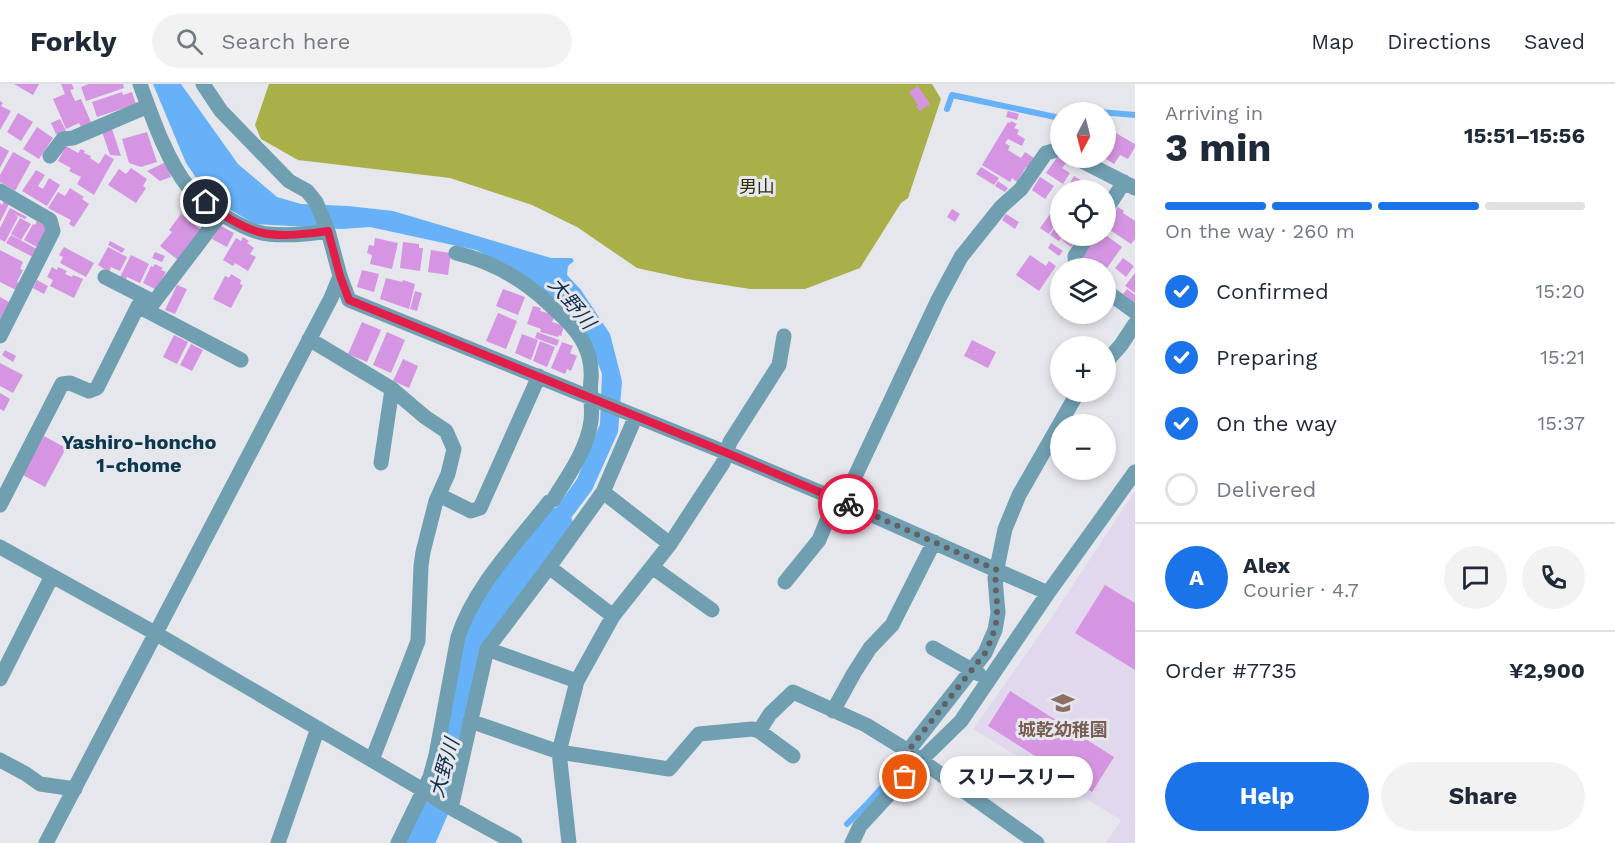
<!DOCTYPE html>
<html lang="en">
<head>
<meta charset="utf-8">
<style>
  :root { --surface:#fff; --page:#f2f2f3; --text:#1f2937; --muted:#747a83; --line:#e0e1e3; --accent:#1a73e8 }
  body { margin:0; font-family:"Work Sans","Noto Sans JP",sans-serif; background:var(--page); color:var(--text); height:100vh; display:flex; flex-direction:column; font-size:22px; white-space:nowrap }
  * { box-sizing:border-box; margin:0 }
  p { font-size:20px; color:var(--muted) }
  .icon { flex:none; width:33px; height:33px; fill:none; stroke:currentColor; stroke-width:2; stroke-linecap:round; stroke-linejoin:round }
  .map { position:relative; flex:1; overflow:hidden }
  .details { display:flex; flex-direction:column; background:var(--surface); width:480px }
  .details>* { flex:none }
  .needle { width:39px; rotate:187deg }
  .tools { position:absolute; left:1050px; top:18px; display:grid; gap:12px }
  .tools a { display:grid; place-items:center; width:66px; height:66px; border-radius:50%; background:var(--surface); box-shadow:0 3px 9px #0003; font-size:30px }
  .pin { position:absolute; display:grid; place-items:center; width:51px; height:51px; color:#fff; margin:-26px; border:3px solid #fff; border-radius:50%; box-shadow:0 2px 6px #0007 }
  .courier { position:absolute; display:grid; place-items:center; width:60px; height:60px; margin:-30px; border:4px solid #e11d48; border-radius:50%; background:#fff; color:#222; box-shadow:0 2px 8px #0007 }
  .bubble { position:absolute; height:42px; border-radius:21px; background:var(--surface); box-shadow:0 3px 9px #0003; font-size:20px; font-weight:700; line-height:42px; text-align:center }
  .summary em { font-style:normal; font-weight:700 }
  .summary div { display:flex; flex-direction:column-reverse }
  .summary { display:flex; align-items:center; justify-content:space-between; height:102px; padding:0 30px }
  h1 { font-size:39px; font-weight:700; line-height:45px }
  .bar { display:grid; grid-template-columns:repeat(4,1fr); gap:9px 6px; align-content:center; height:72px; padding:0 30px }
  .bar i { height:8px; border-radius:4px; background:var(--line) }
  .bar .on { background:var(--accent) }
  .bar p { grid-column:span 4 }
  .line { display:flex; align-items:center; gap:15px; padding:0 30px; border-top:2px solid var(--line) }
  .line div { flex:1 }
  .round { display:grid; place-items:center; flex:none; width:63px; height:63px; border-radius:32px; background:var(--page) }
  ol { padding:0 30px; list-style:none }
  li { display:flex; align-items:center; gap:18px; height:66px }
  li p { margin-inline-start:auto }
  li .icon { padding:6px; border-radius:50%; background:var(--accent); color:#fff; stroke-width:4 }
  li:last-child { color:var(--muted) }
  li i { width:33px; height:33px; border:3px solid var(--line); border-radius:50% }
  .action { display:flex; gap:12px; margin-top:auto; padding:12px 30px }
  .action a { flex:1; height:69px; border-radius:36px; background:var(--accent); color:#fff; font-size:24px; font-weight:700; line-height:69px; text-align:center }
  .action a+a { background:var(--page); color:var(--text) }
  header { display:flex; align-items:center; gap:36px; box-sizing:border-box; height:84px; padding:0 30px; background:var(--surface); border-bottom:2px solid var(--line) }
  header strong { font-size:28px }
  nav { display:flex; gap:33px; margin-inline-start:auto; font-size:21px }
  .search { width:420px; height:54px; background:var(--page); display:flex; align-items:center; gap:15px; box-sizing:border-box; padding:0 21px; border-radius:33px; color:var(--muted); font-size:22px }
  main { display:flex; flex:1; min-height:0 }
  .map>svg:first-child { display:block }
  .education { fill:#e2d8ed }
  .forest { fill:#a9b049 }
  .water { fill:#66b1f7 }
  .lines { fill:none; stroke-linecap:round; stroke-linejoin:round }
  .stream { stroke:#66b1f7; stroke-width:6 }
  .river { stroke:#66b1f7; stroke-width:34 }
  .building { fill:#d695e2 }
  .minor { stroke:#709fb1; stroke-width:15 }
  .done { stroke:#616166; stroke-width:6; stroke-dasharray:0 10.8 }
  .route { stroke:#e11d48; stroke-width:8 }
  .labels { text-anchor:middle; dominant-baseline:central; stroke-width:6; stroke-linejoin:round; paint-order:stroke }
  .park-label { font-size:18px; fill:#303307; stroke:#e6e6ed }
  .education-label { font-size:18px; font-weight:bold; fill:#785e54; stroke:#e6e6ed }
  .water-label { font-size:20px; font-style:italic; fill:#11304c; stroke:#e6e6ed }
  .neighbourhood-label { font-size:20px; font-weight:bold; fill:#0b384d; stroke:#e6e6ed }
</style>
</head>
<body>
<header>
<strong>Forkly</strong>
<div class="search"><svg class="icon" aria-label="search" viewBox="0 0 24 24"><circle cx="10" cy="10" r="6"/><path d="M15 15l6 6"/></svg>Search here</div>
<nav><a>Map</a><a>Directions</a><a>Saved</a></nav>
</header>
<main>
<div class="map">
<svg width="1135" height="759" viewBox="0 0 1135 759">
  <rect width="100%" height="100%" fill="#e6e6ed"/>
  <path class="education" d="M1135 407V759H1106L1121 736 973 645 1050 536Z"/>
  <path class="forest" d="M269 0H932L941 15 908 114 901 119 860 184 805 205H750L687 195 637 184 577 143 532 121 450 94 298 76 261 55 255 41Z"/>
  <path class="water" d="M153 0H181L238 80 277 113 301 120 348 122 393 127 551 174H572L574 177 568 182 567 191 581 206 610 250 622 297 618 348 592 406 537 479 519 475 577 395 600 340 602 290 593 266 577 239 555 215 504 181 476 166 370 143 342 145 255 140 229 125 206 108 186 79Z"/>
  <g class="lines">
    <path class="stream" d="M947 25 952 11 1060 34
      M1084 28 1088 27 1135 31
      M847 740 868 719 912 670"/>
    <path class="river" d="M417 759 439 708 459 630 471 559 486 529 556 441"/>
  </g>
  <path class="building" d="M14 0H39L33 11Z
    M61 0H72L74 5 70 6 75 17 81 15 91 38 81 43 79 39 66 45 53 15 65 10Z
    M89 0H123L124 4 86 17 81 3Z
    M918 2 930 20 920 27 916 22 918 21 909 8Z
    M122 8 123 11 132 8 136 20 97 33 92 18Z
    M0 17 3 19 1 22 11 27 0 46Z
    M1008 27 1019 30 1017 36 1006 33Z
    M18 29 33 38 21 57 7 48Z
    M60 35 66 47V51L56 50 51 39Z
    M1011 37 1017 40 1014 44 1019 46 1017 50 1025 55 1022 62 1008 55 1005 59 1010 62 1008 66 1021 74 1025 68 1034 74 1028 84 1026 83 1017 98 1012 94 1010 98 982 81 1008 38 1010 39Z
    M37 43 53 54 39 75 23 65Z
    M112 45 121 72 110 71 102 48Z
    M147 48 157 78 141 83 129 79 122 55Z
    M1114 48 1135 60V63L1128 75 1120 71 1114 80 1106 75V62Z
    M0 62 9 67 0 84Z
    M66 62 78 69 81 65 85 67 84 69 91 72 90 74 99 80 105 70 114 75 94 111 77 100 81 93 69 87 71 84 58 77Z
    M13 68 31 78 15 107 0 98V91Z
    M1058 72 1068 77 1062 84 1070 89 1063 100 1046 89Z
    M166 78 171 93 160 97 147 87Z
    M981 83 999 94 994 101 976 90Z
    M131 84 147 95 143 102 146 104 136 119 108 101 119 85 126 90Z
    M36 86 45 91 38 102 43 105 49 94 60 101 47 122 22 107Z
    M1074 92 1084 98 1085 97 1101 106H1065Z
    M1040 93 1054 102 1045 115 1032 106Z
    M998 97 1008 104 1005 108 995 102Z
    M70 104 84 113 82 115 89 120 74 143 69 140 71 136 48 124 58 108 65 112Z
    M4 117 9 120 0 138V119L2 121Z
    M1058 119 1060 121V133L1049 150 1040 144Z
    M1118 123 1124 127 1123 129 1135 137V155L1131 160 1107 144 1113 135 1111 133Z
    M10 124 27 133 25 135 14 130 18 133 5 158 0 155V144Z
    M952 125 960 130 955 138 947 133Z
    M181 130 201 146 178 176 160 162 172 148 169 146Z
    M1006 130 1019 138 1015 145 1002 136Z
    M20 134 31 140 21 156 11 150Z
    M1060 136V152H1063L1059 157 1050 151Z
    M37 137 45 142 47 145 37 163 24 156 33 140 35 141Z
    M221 142 234 149 227 163 212 155Z
    M11 151 37 165 33 173 6 159Z
    M1065 152H1079L1071 163 1062 156Z
    M1098 152H1107L1122 163 1107 184H1088L1083 181 1085 178 1081 175Z
    M243 153 249 157 247 159 254 164 250 170 256 173 248 187 235 179 233 182 223 176 236 154 241 157Z
    M375 154 398 159 392 185 370 180 372 171 367 169 369 161 374 162Z
    M110 157 125 165 122 169 108 161Z
    M403 158 419 160V164H423L420 187 400 184Z
    M1051 159 1063 167 1059 172 1048 164Z
    M64 163 94 179 86 193 60 179 63 173 59 171Z
    M108 163 127 173 120 187 111 183 109 188 98 181Z
    M0 166 23 178 20 185 23 186 17 198 19 199 16 206 0 198Z
    M431 166 451 169 448 191 428 188Z
    M155 168 165 172 162 178 152 174Z
    M131 171 149 180 140 199 127 193 126 196 120 193Z
    M1030 171 1046 182 1049 177 1056 182 1039 207 1016 191Z
    M1123 174 1134 182 1126 193 1115 184Z
    M155 180 163 184 161 186 166 188 157 206 143 199 151 182 153 183Z
    M52 183 57 186 58 183 67 187 65 190 72 193 73 191 83 195 74 214 50 202 53 196 47 193Z
    M362 186 379 190 374 208 357 203Z
    M1135 189V209L1125 202Z
    M231 190 241 196 240 200 243 201 231 224 213 215 225 192 229 194Z
    M386 194 402 198 403 196 415 200 409 225 380 215Z
    M37 196 48 202 44 210 33 204Z
    M177 201 187 205 175 230 165 226Z
    M503 205 525 213 518 231 496 222Z
    M1127 205 1135 211V219L1123 210Z
    M415 207 422 209 417 227 410 225Z
    M0 213 9 218 0 235Z
    M533 222 541 224 540 227 555 231 552 238 564 242 561 252 559 251 558 253 540 248 541 245 527 240Z
    M498 229 517 237 506 265 486 257Z
    M362 238 381 246 367 278 348 270Z
    M387 248 405 256 391 289 373 281Z
    M537 248 559 256 557 262 535 254Z
    M522 250 538 256 531 276 515 269Z
    M174 251 188 258 177 280 163 273Z
    M972 256 996 268 988 284 964 272Z
    M540 257 555 263 547 283 533 277Z
    M562 258 573 262 570 269 577 272 571 287 567 285 565 290 551 284Z
    M191 260 203 266 192 287 180 281Z
    M5 266 16 272 13 278 2 271Z
    M403 275 418 282 409 304 393 297Z
    M0 279 23 291 13 309 0 302Z
    M0 309 10 315 4 327 0 325Z
    M44 352 66 364 45 403 23 391Z
    M1105 501 1135 519V586L1075 549Z
    M1010 607 1114 673 1092 708 988 642Z"/>
  <g class="lines">
    <path class="minor" d="M140 0C152 33 167 77 189 104 203 121 246 148 268 150 287 152 309 150 328 147
      M203 0 221 27 289 97 307 107 316 118 328 147 340 192 349 216 727 369 843 418 1048 509
      M50 72 63 55 73 54 148 22
      M1076 74 1135 104
      M0 107 50 136 53 147 0 252
      M1106 126 1124 98
      M1076 184 1075 172 1088 152
      M105 193 154 218
      M1106 207 1135 228
      M138 222 241 276
      M309 255 392 305 425 333 446 347 454 365 448 390 436 417 423 468 421 482 418 557 372 676
      M1106 278 1121 261 1135 240
      M381 379 392 305
      M603 408 670 460
      M439 411 471 427 480 424 539 292
      M0 421 62 300 70 299 89 307 97 304 138 222 154 218 221 130
      M0 463 155 549 423 706 451 724 515 759
      M549 483 613 532
      M652 483 712 526
      M785 498 819 456 830 429 843 418 938 216 961 173 1001 123 1021 105 1046 69 1060 65
      M933 564 979 590
      M487 565 577 597
      M0 595 52 492
      M833 627 854 589 870 564 892 541 934 458
      M470 637 559 668 669 685 699 650 752 645 759 647 793 672
      M759 647 770 630 793 608 866 641 908 667 1037 759
      M908 667 985 569 995 546 998 529 995 494 1005 445 1019 411 1078 308
      M0 676 26 690 40 700 75 705
      M451 724 487 565 549 483 603 408 632 341 634 332
      M46 759 331 214 340 192
      M278 759 318 644
      M398 759 430 693 436 671 458 553C474 503 517 459 549 418L553 416C568 392 587 366 591 337 593 323 589 309 591 296 592 283 589 268 582 256 573 241 561 231 548 219 521 194 491 177 456 169
      M569 759 559 668 577 597 613 532 670 460 723 379 730 358 779 281 784 252
      M852 759 860 742 921 676 961 637 1048 509 1135 388"/>
  </g>
  <g class="lines">
    <path class="done" d="M848 420 997 486C993 500 998 514 997 528 997 543 991 556 985 569L908 667 921 676 905 693"/>
    <path class="route" d="M206 118C220 130 244 145 263 149 280 153 310 150 328 147L340 192 349 216 727 369 848 420"/>
  </g>
  <defs>
    <g id="school-bare" transform="scale(1.8)"><path d="M0-5L7-2L0 1L-7-2ZM-4 1L0 2.5L4 1V4Q0 6-4 4Z" fill="#8d6e63" stroke="#e6e6ed" stroke-width="2.5" paint-order="stroke"/></g>
  </defs>
  <g fill-rule="evenodd">
    <use href="#school-bare" x="1063" y="619"/>
  </g>
  <g class="labels">
    <g class="park-label">
      <text x="757" y="102">男山</text>
    </g>
    <g class="education-label">
      <text x="1063" y="645">城乾幼稚園</text>
    </g>
    <g class="water-label">
      <text transform="translate(572 219) rotate(50)">大野川</text>
      <text transform="translate(444 684) rotate(-74)">大野川</text>
    </g>
    <g class="neighbourhood-label">
      <text x="139" y="358">Yashiro-honcho<tspan x="139" dy="23">1-chome</tspan></text>
    </g>
  </g>
</svg>
<div class="tools">
<a><svg class="needle" viewBox="-14 -14 28 28"><path d="M0-13l5 13h-10z" fill="#e53935"/><path d="M0 13l5-13h-10z" fill="#747a83"/></svg></a>
<a><svg class="icon" aria-label="locate" viewBox="0 0 24 24"><circle cx="12" cy="12" r="6"/><path d="M12 2v4M12 18v4M2 12h4M18 12h4"/></svg></a>
<a><svg class="icon" aria-label="layers" viewBox="0 0 24 24"><path d="M12 4l9 5-9 5-9-5zM3 14l9 5 9-5"/></svg></a>
<a>+</a>
<a>−</a>
</div>
<div class="pin" style="left:905px;top:693px;background:#ea580c"><svg class="icon" aria-label="bag" viewBox="0 0 24 24"><path d="M5 8h14l-1 12H6zM9 8a3 3 0 0 1 6 0"/></svg></div>
<div class="pin" style="left:206px;top:118px;background:#1f2937"><svg class="icon" aria-label="home" viewBox="0 0 24 24"><path d="M3 11l9-7 9 7M6 9v11h12V9"/></svg></div>
<div class="courier" style="left:848px;top:420px"><svg class="icon" aria-label="bike" viewBox="0 0 24 24"><circle cx="6" cy="16" r="4"/><circle cx="18" cy="16" r="4"/><path d="M6 16l4-8h5l3 8M10 8l3 8H6M13 5h3"/></svg></div>
<div class="bubble" style="left:940px;top:672px;width:153px">スリースリー</div>
</div>
<section class="details">
<div class="summary"><div><h1>3 min</h1><p>Arriving in</p></div><em>15:51–15:56</em></div>
<div class="bar"><i class="on"></i><i class="on"></i><i class="on"></i><i></i><p>On the way · 260 m</p></div>
<ol>
<li><svg class="icon" aria-label="check" viewBox="0 0 24 24"><path d="M5 12l5 5 9-10"/></svg>Confirmed<p>15:20</p></li>
<li><svg class="icon" aria-label="check" viewBox="0 0 24 24"><path d="M5 12l5 5 9-10"/></svg>Preparing<p>15:21</p></li>
<li><svg class="icon" aria-label="check" viewBox="0 0 24 24"><path d="M5 12l5 5 9-10"/></svg>On the way<p>15:37</p></li>
<li><i></i>Delivered</li>
</ol>
<div class="line" style="height:108px"><b class="round" style="background:var(--accent);color:#fff">A</b><div><b>Alex</b><p>Courier · 4.7</p></div><a class="round"><svg class="icon" aria-label="chat" viewBox="0 0 24 24"><path d="M4 5h16v11H9l-5 4z"/></svg></a><a class="round"><svg class="icon" aria-label="phone" viewBox="0 0 24 24"><path d="M5 4h4l2 5-3 2q2 4 5 5l2-3 5 2v4C11 20 4 13 5 4z"/></svg></a></div>
<div class="line" style="height:78px"><div>Order #7735</div><b>¥2,900</b></div>
<div class="action"><a>Help</a><a>Share</a></div>
</section>
</main>
</body>
</html>
